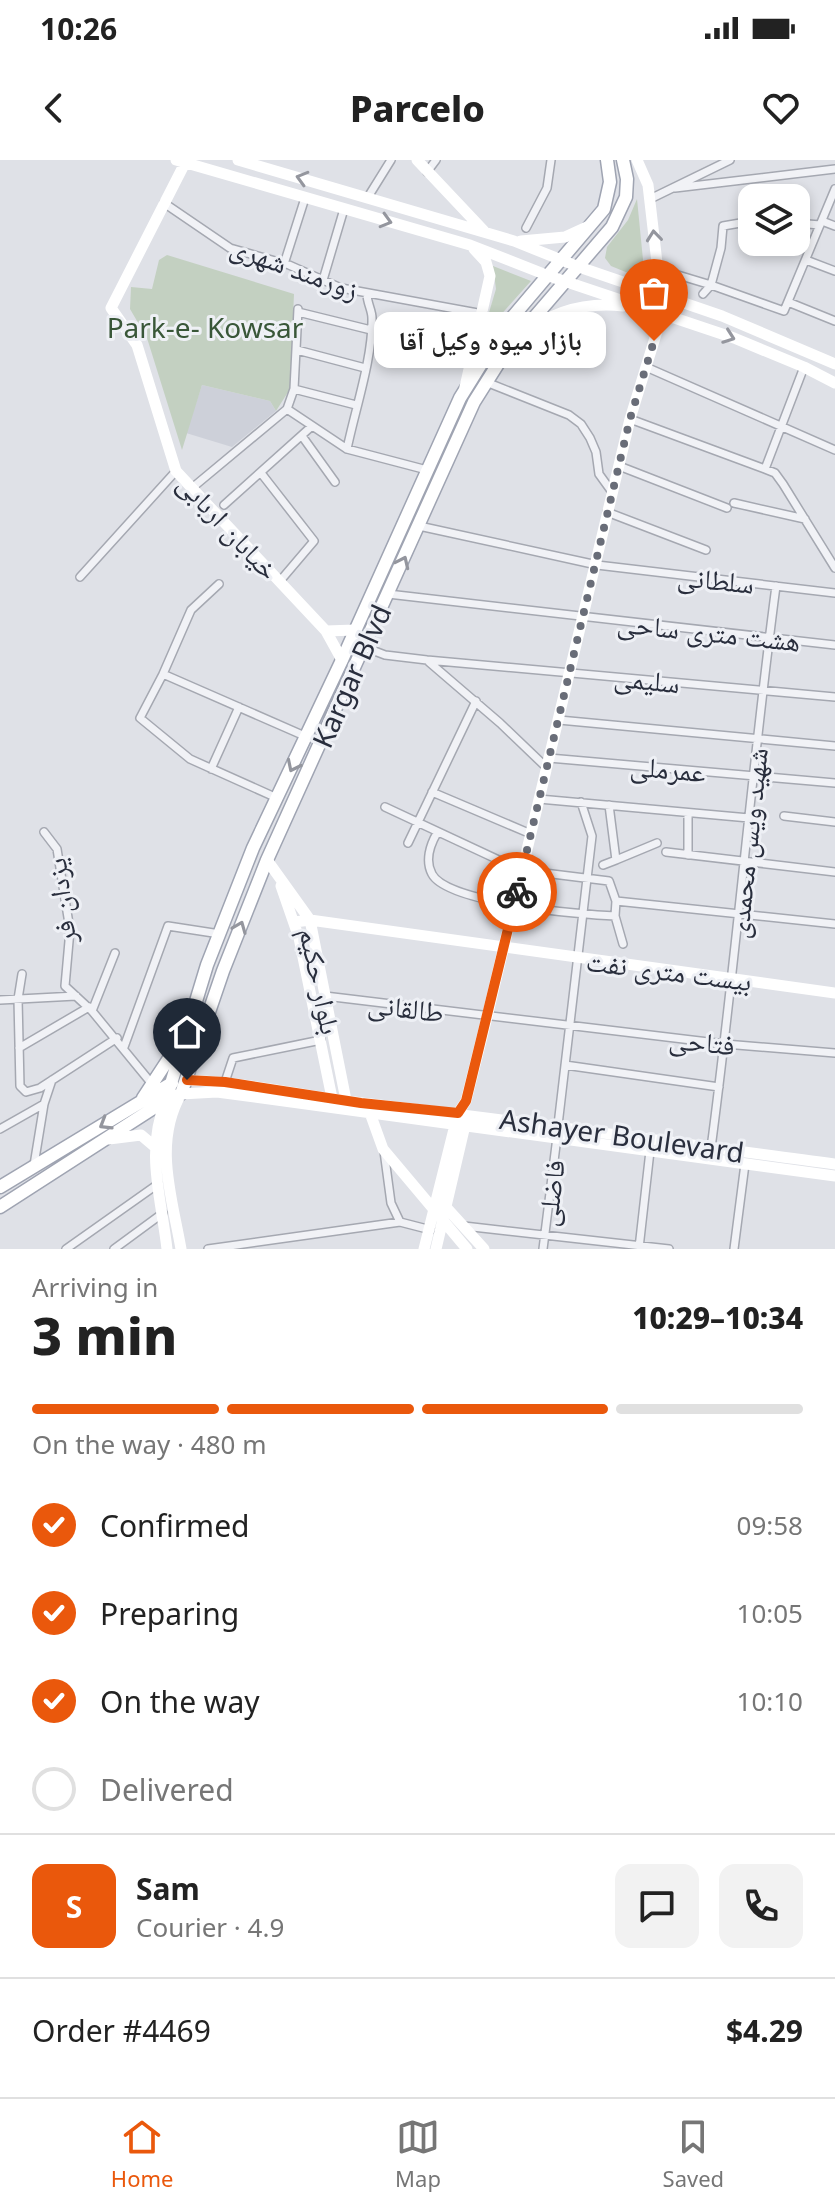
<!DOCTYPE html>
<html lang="en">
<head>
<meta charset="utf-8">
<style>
  :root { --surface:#fff; --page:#f2f2f2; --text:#222; --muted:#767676; --line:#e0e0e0; --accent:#ea580c }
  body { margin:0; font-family:"Noto Sans","Noto Naskh Arabic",sans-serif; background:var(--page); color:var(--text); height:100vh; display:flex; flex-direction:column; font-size:30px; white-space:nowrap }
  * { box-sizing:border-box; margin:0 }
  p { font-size:26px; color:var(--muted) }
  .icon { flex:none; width:44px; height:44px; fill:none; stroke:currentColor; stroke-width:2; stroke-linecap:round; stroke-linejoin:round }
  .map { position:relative; height:1089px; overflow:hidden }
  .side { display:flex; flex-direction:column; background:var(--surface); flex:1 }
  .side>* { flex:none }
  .buttons { position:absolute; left:738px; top:24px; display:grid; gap:16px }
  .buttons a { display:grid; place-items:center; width:72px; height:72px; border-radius:16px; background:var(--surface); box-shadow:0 4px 12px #0003; font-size:40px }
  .pin { position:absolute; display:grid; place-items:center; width:68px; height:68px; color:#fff; margin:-82px -34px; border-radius:50% 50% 50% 0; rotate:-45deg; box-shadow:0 0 8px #0007 }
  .pin .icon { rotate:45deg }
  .courier { position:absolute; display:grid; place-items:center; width:80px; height:80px; margin:-40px; border:6px solid #ea580c; border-radius:50%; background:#fff; color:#222; box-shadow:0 2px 10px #0007 }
  .bubble { position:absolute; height:56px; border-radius:16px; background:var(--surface); box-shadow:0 4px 12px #0003; font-size:26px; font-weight:800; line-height:56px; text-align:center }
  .head em { font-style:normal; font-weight:800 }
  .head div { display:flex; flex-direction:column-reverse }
  .head { display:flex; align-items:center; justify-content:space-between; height:136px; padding:0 32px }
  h1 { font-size:52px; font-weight:800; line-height:60px }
  .bar { display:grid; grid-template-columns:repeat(4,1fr); gap:12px 8px; align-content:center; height:96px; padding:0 32px }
  .bar i { height:10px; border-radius:6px; background:var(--line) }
  .bar .current { background:var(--accent) }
  .bar p { grid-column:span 4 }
  .line { display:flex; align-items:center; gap:20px; padding:0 32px; border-top:2px solid var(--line) }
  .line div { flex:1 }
  .round { display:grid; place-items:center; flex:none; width:84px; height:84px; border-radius:16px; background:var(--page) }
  ol { padding:0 32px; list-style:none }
  li { display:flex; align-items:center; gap:24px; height:88px }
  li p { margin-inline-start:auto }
  li .icon { padding:8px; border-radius:50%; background:var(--accent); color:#fff; stroke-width:4 }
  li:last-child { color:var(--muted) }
  li i { width:44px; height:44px; border:4px solid var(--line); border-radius:50% }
  .status { display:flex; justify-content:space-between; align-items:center; height:56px; padding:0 40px; background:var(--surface); direction:ltr }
  .status svg { height:22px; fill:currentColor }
  header { display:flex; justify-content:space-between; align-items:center; height:104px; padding:0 32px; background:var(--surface); font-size:36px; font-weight:800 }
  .dock { display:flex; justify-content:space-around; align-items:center; height:112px; border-top:2px solid var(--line); background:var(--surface); font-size:22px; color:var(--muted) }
  .dock a { display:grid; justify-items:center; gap:4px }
  .dock .current { color:var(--accent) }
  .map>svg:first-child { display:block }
  .built { fill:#cdd0d9 }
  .green { fill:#c3d0c1 }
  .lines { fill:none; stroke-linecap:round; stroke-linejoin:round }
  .street-casing { stroke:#a5a8b1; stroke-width:10 }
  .primary-casing { stroke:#9fa4b2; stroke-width:15 }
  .street { stroke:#f1f2f6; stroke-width:7 }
  .secondary { stroke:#fff; stroke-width:11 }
  .primary { stroke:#fff; stroke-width:12 }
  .oneway { stroke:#94969e }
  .done { stroke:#696d78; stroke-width:8; stroke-dasharray:0 14.4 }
  .route { stroke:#ea580c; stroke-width:10 }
  .labels { text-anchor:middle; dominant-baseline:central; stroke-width:6; stroke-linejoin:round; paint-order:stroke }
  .street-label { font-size:28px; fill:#292e3d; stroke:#eef0f5 }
  .park-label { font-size:28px; fill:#395738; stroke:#eef0f5 }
</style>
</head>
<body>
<div class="status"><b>10:26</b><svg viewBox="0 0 49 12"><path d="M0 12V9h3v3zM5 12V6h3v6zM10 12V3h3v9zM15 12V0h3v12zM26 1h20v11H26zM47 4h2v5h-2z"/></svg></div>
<header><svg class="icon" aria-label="back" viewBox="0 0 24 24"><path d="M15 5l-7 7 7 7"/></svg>Parcelo<svg class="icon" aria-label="heart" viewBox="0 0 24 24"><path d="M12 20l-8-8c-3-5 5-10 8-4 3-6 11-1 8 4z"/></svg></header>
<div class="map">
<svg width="835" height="1089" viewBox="0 0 835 1089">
  <rect width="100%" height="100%" fill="#dfe1e7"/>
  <path class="built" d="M202 225 270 241 276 251 232 287 186 273Z"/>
  <path class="green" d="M637 39 645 120 611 106 605 98 607 87 628 60Z
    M167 95 294 134 290 229 276 251 270 241 202 225 182 290 147 178 130 149 131 127 152 129 159 100Z
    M493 106 531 121 482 176 496 129Z"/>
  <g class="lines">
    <g class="street-casing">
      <path id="street" d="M427 12 436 0
        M675 28 835 9
        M368 37 391 0
        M650 39 730 0
        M164 43 230 88 289 105 341 128 483 154
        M822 61 835 66
        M796 63 820 65
        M526 68 547 28 551 0
        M806 100 835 111
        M284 104 305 38
        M668 112 711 125 721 88 723 66 752 61
        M323 120 344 49
        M703 134 711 125 784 151 835 29
        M788 142 835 161
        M298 152 371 170
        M297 190 365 208
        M646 207 835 290
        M804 207 765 309 775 313 783 324 835 408
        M486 222 569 255 581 264 590 278 596 292 599 314 612 332
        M294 229 356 245
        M287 249 347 289 427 310
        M630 259 765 309
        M302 276 335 322
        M347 289C355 250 373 197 372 158 372 150 367 143 367 134
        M619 306 727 348
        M261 313 314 381 280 421
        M192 328 287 249 294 229 298 149
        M734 343 805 359
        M224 345 312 266
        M607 352 706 390
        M419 366 597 405 835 433
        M80 417 176 311
        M219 424 191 450 163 514 140 558 190 599 277 638
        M388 434 835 485
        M364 487 385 495 427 500 835 537
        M429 502 500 563 547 608
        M163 514 307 577
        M559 560 835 586
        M549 598 835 623
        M211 609 239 547
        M432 632 531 674
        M539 639 749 658
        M385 647 520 710 609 721 616 741
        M784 656 835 662
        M44 672 57 689 70 770 65 826 92 851 152 924
        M437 673C430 685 425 701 432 714 447 743 582 755 615 756
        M408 683 476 541
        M666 692 835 712
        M688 695V653
        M616 700 657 683
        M603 705 616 700 609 645
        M623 784 615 756 616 741 835 764
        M22 814 18 839 20 926 26 932 40 928 117 878
        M325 836 725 884 835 893
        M0 840 76 836
        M92 851 115 793
        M124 887 168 766 220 774
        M19 888 89 847
        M565 905 719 927
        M225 922 233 898 321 880
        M558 965 592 676 581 642
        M0 969 44 944
        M711 988C736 801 751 613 776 426
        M384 991 391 1043 400 1062
        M34 1005 44 944 52 920
        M464 1066 669 1089
        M639 1088 650 991
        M66 1089 158 1024
        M114 1089 163 1053
        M208 1089 400 1062 431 1070
        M543 1089 557 977
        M734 1089 745 1004"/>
    </g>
    <g class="primary-casing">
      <path id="primary" d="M143 938 179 883
        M166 940 207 805 253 688 342 500 460 238 504 167 604 49 610 22 607 0
        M0 1027 172 923
        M0 1047 166 940 181 934 223 811 267 700 474 242 508 188 612 67 626 37 627 19 623 0"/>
    </g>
    <use href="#street" class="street"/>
    <path class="secondary" d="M176 0 470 85 549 116 734 178 804 207 835 223
      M238 0 514 81 579 107 722 156 835 204
      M417 0 484 71
      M637 0 648 25 659 120 664 131 671 137
      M185 3 111 148 137 185 176 311 326 471 342 500
      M521 81 565 77 589 66
      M523 175C552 151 585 142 623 146
      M465 227 490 116 486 102 474 89
      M326 471 355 470
      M267 700 310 760 346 940
      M281 726 299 778 332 938
      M295 762 310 760 835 833
      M187 920C246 922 304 936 362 943 520 961 677 983 835 1004
      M166 940C145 992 161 1036 167 1089
      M370 953 383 989 467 1089
      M109 979 141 975 154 986
      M444 1045 484 1089
      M181 1089C172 1037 153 983 181 934L217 932 835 1016
      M424 1089 458 953 466 941 487 857 630 259 662 155
      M436 1089 466 961"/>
    <use href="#primary" class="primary"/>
  </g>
  <defs><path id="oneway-chevron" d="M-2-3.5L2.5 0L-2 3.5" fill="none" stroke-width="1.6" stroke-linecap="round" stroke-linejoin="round" transform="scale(2)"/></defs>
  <g class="oneway">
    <use href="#oneway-chevron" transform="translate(302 18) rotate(-164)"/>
    <use href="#oneway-chevron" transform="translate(386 61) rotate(16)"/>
    <use href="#oneway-chevron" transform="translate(654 76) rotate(-96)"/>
    <use href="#oneway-chevron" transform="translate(729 177) rotate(20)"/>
    <use href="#oneway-chevron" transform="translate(403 402) rotate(-65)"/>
    <use href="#oneway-chevron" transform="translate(293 606) rotate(116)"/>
    <use href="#oneway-chevron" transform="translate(240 767) rotate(-68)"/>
    <use href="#oneway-chevron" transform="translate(105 964) rotate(149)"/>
  </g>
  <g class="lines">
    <path class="done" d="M517 732 630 259 654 181"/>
    <path class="route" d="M187 920 225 922 361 943 458 953 466 941 517 732"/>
  </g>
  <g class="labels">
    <g class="street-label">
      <text transform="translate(295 107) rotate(20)">زورمند شهری</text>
      <text transform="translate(229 366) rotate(47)">خیابان اربابی</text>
      <text transform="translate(716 419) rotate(6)">سلطانی</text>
      <text transform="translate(709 471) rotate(6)">هشت متری ساحی</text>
      <text transform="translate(351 516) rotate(-66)">Kargar Blvd</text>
      <text transform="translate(647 519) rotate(6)">سلیمی</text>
      <text transform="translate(668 608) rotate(5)">عمرملی</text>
      <text transform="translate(747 683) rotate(-84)">شهید ویس محمدی</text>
      <text transform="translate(60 741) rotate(-97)">یزدان فر</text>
      <text transform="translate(669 810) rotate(7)">بیست متری نفت</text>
      <text transform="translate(321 821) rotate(78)">بلوار حکیم</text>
      <text transform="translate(406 847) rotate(7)">طالقانی</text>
      <text transform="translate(702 881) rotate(6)">فتاحی</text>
      <text transform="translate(622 975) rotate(8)">Ashayer Boulevard</text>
      <text transform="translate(550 1033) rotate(-83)">فاضلی</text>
    </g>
    <g class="park-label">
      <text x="205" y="167">Park-e- Kowsar</text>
    </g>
  </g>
</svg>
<div class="buttons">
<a><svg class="icon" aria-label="layers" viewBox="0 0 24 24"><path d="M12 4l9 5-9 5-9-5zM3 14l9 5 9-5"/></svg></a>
</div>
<div class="pin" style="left:654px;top:181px;background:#ea580c"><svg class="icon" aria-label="bag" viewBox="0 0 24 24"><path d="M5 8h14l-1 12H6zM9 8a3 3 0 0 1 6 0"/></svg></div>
<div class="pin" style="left:187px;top:920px;background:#1f2937"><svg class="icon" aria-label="home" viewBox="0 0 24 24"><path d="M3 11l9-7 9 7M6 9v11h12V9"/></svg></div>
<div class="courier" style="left:517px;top:732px"><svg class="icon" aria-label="bike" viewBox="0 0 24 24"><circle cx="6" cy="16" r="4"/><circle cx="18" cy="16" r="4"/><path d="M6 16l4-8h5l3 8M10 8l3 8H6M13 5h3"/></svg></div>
<div class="bubble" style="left:374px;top:152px;width:232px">بازار میوه وکیل آقا</div>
</div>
<section class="side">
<div class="head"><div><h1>3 min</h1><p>Arriving in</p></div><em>10:29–10:34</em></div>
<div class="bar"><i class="current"></i><i class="current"></i><i class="current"></i><i></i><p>On the way · 480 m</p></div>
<ol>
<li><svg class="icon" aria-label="check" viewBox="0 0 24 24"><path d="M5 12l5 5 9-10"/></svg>Confirmed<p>09:58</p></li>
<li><svg class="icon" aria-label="check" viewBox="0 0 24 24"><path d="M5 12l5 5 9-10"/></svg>Preparing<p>10:05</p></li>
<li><svg class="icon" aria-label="check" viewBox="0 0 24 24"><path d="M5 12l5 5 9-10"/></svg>On the way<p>10:10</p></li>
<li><i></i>Delivered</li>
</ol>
<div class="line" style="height:144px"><b class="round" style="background:var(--accent);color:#fff">S</b><div><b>Sam</b><p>Courier · 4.9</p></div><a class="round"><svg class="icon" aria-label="chat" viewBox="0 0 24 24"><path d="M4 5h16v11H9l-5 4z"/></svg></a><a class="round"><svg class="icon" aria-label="phone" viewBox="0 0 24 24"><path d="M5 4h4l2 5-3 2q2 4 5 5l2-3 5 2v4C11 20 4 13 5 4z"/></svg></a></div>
<div class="line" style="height:104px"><div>Order #4469</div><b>$4.29</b></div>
</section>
<nav class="dock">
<a class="current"><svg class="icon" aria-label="home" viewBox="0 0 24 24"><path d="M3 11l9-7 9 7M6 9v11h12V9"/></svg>Home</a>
<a><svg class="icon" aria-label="map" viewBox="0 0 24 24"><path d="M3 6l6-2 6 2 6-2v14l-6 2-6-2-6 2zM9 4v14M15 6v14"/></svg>Map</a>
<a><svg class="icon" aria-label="saved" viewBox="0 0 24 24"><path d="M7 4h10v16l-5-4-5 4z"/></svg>Saved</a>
</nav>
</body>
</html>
